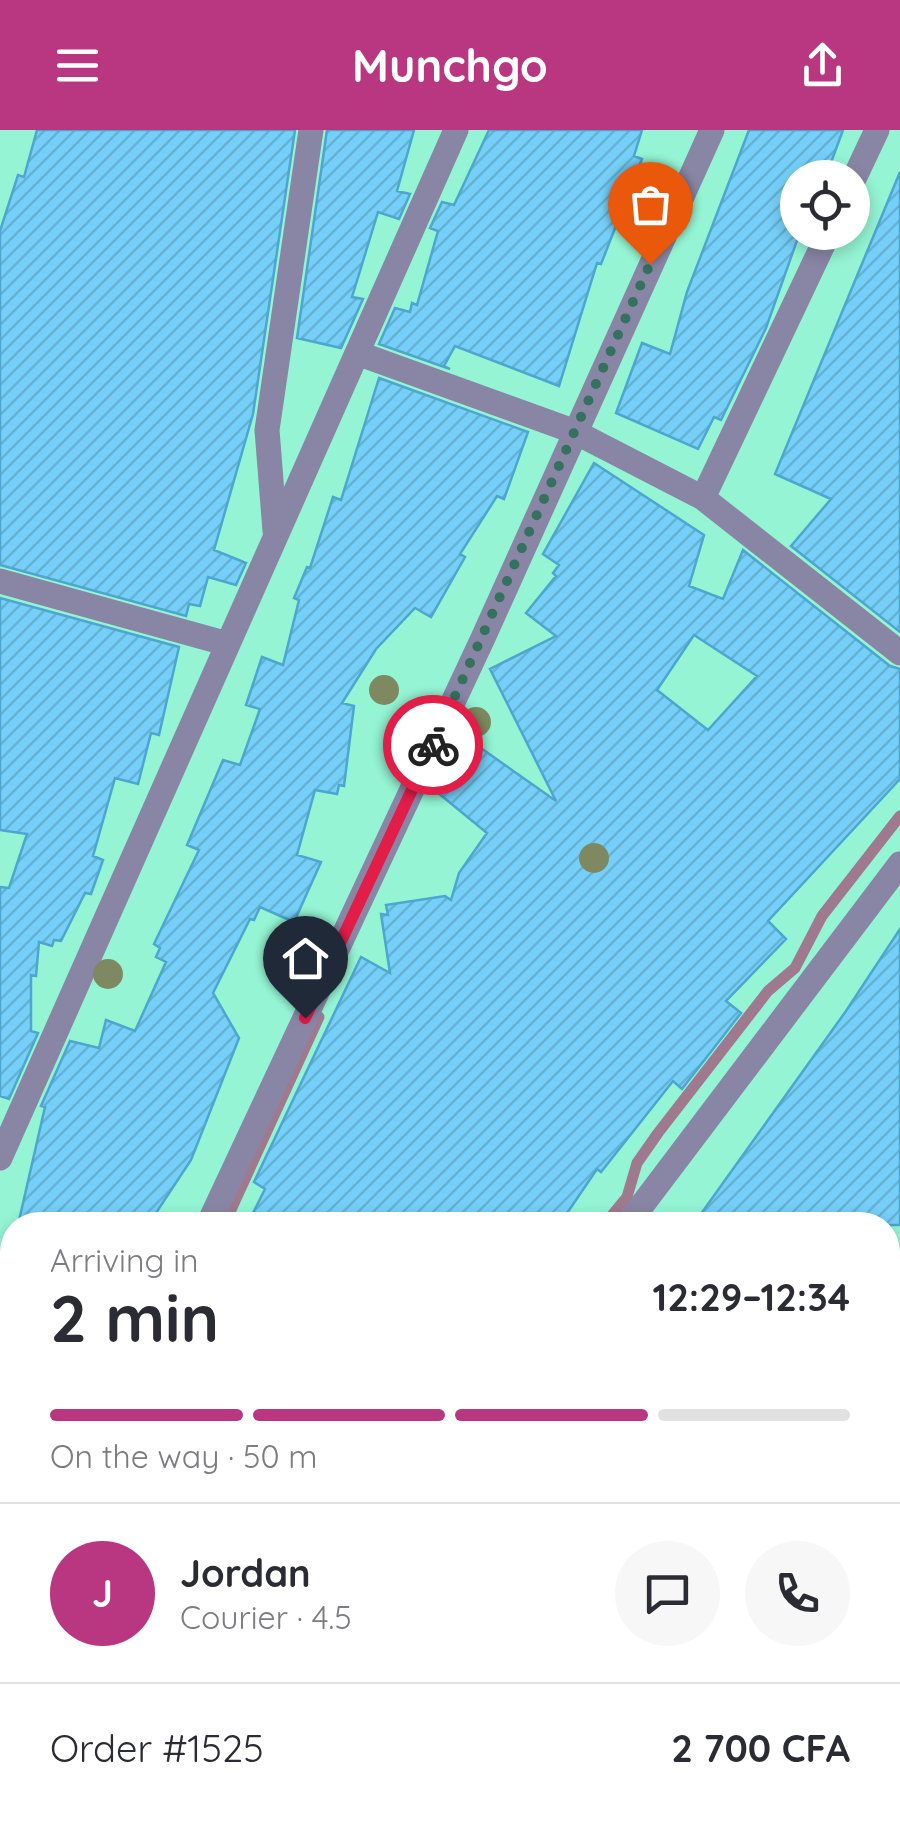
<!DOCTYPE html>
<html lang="en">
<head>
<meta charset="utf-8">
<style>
  :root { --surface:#fff; --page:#f7f7f7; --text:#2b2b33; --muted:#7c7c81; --line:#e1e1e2; --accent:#b93780 }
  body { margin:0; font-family:Quicksand,sans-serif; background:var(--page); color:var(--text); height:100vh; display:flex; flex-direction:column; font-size:38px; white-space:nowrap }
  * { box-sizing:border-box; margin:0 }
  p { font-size:32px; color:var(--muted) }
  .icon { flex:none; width:55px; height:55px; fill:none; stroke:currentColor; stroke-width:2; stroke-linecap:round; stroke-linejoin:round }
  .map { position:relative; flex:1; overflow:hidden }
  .panel { position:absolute; left:0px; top:1082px; width:900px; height:622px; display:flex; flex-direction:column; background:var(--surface); border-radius:40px 40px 0 0; box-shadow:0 5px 15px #0003 }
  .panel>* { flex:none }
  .buttons { position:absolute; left:780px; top:30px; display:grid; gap:20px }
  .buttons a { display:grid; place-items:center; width:90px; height:90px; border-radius:50%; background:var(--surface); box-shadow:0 5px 15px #0003; font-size:50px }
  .pin { position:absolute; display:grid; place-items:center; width:85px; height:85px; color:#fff; margin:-102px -42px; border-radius:50% 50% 50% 0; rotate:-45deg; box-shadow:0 0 10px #0007 }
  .pin .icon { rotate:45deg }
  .courier { position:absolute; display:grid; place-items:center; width:100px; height:100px; margin:-50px; border:8px solid #e11d48; border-radius:50%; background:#fff; color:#222; box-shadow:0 2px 12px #0007 }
  .summary em { font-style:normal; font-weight:700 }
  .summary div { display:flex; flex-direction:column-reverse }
  .summary { display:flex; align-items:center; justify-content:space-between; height:170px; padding:0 50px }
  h1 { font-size:65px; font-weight:700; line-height:75px }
  .bar { display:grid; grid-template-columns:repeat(4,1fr); gap:15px 10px; align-content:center; height:120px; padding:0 50px }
  .bar i { height:12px; border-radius:8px; background:var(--line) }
  .bar .active { background:var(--accent) }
  .bar p { grid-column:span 4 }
  .line { display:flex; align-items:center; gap:25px; padding:0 50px; border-top:2px solid var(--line) }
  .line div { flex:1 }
  .round { display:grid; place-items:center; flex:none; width:105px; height:105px; border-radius:52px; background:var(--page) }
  header { display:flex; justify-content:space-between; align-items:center; height:130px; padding:0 50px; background:var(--accent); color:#fff; font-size:45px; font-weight:700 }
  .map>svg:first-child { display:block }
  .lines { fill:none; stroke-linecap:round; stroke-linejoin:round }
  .stream { stroke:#9f7a8e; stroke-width:11 }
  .building { fill:url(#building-hatch); stroke:#4ca6ce; stroke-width:2.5; fill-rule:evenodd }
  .minor { stroke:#8986a5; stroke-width:25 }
  .tree { fill:#7f8961 }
  .done { stroke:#34715f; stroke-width:10; stroke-dasharray:0 18 }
  .route { stroke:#e11d48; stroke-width:12 }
</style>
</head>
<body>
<header><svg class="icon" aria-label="menu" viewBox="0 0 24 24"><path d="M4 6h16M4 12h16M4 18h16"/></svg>Munchgo<svg class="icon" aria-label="share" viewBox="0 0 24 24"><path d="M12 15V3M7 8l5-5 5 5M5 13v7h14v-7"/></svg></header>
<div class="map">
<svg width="900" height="1703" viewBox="0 0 900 1703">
  <defs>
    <pattern id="building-hatch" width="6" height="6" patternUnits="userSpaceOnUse" patternTransform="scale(2.5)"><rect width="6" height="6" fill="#76cff8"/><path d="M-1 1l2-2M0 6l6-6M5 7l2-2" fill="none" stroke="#64b2d4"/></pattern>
  </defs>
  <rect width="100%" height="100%" fill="#94f4d3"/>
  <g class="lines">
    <path class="stream" d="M224 1095 319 887
      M604 1095 627 1067 637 1033 658 1003 768 861 795 838 822 786 900 686
      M0 1144 8 1146
      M97 1692 105 1703
      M129 1703 136 1692
      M214 1703 222 1692"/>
  </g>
  <path class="building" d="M37 0H295L253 284 214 420 246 433 236 455 208 447 200 476 189 474 186 486 0 435V101L18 45 24 47Z
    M327 0H414L397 61 410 64 399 89 378 82 352 167 363 169 341 218 297 208Z
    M489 0H642L634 26 642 29 601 134 597 133 559 256 455 216 444 236 450 239 379 214 395 178 410 182 412 173 417 175 438 101 430 98 442 72 454 75Z
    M749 0H843L826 46 798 48 800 102 766 198 721 290 714 287 698 319 616 283 642 213 670 224 687 162Z
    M900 42V502L791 416 831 369 775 344Z
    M379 248 528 302 504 369 497 366 460 424 465 427 431 487 415 478 376 519 342 573 354 576 344 656 339 655 337 664 315 660 297 725 321 732 294 792 260 777 254 790 250 789 213 863 239 908 191 1030 150 1092 133 1086 130 1095H18L45 977 41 976 70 911 99 918 106 890 135 901 166 832 156 827 160 818 154 814 199 720 187 715 223 630 240 635 260 579 246 575 262 527 283 535 299 470 294 468 307 437 310 438 333 367 341 370Z
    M594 333 704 405 689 456 723 469 743 420 890 536 900 539V649L768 791 786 809 726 871 741 883 682 959 673 951 601 1042 597 1039 559 1095H247L265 1059 254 1052 361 827 390 843 381 784 388 785 386 775 445 766 451 770 459 743 487 703 437 662 453 642 447 636 468 609 556 671 490 539 556 506 526 483 556 446 553 443 559 435 543 424ZM694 505 757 546 708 600 657 560Z
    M0 468 179 517 159 605 151 603 138 654 115 648 93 726 103 730 91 764 85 763 61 811 54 810 52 816 39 812 36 846 31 845V901L38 903 9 969 0 966V757L9 758 27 704 0 700Z
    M900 799V1095H693L846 881Z"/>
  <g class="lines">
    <path class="minor" d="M852 53 877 0
      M357 223 573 301 703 368 900 523
      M703 368 829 102
      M275 401 267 300 311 0
      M0 451 228 514
      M0 1028 456 0
      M208 1095 483 508 712 0
      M627 1095 900 734
      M0 1177 12 1180
      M888 1411 900 1414
      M12 1529 8 1575 12 1595
      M81 1692 89 1703
      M685 1692 688 1703
      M160 1703 168 1692"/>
  </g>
  <g class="tree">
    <circle cx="384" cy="560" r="15"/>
    <circle cx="476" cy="592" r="15"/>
    <circle cx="594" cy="728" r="15"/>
    <circle cx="282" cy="837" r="15"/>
    <circle cx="108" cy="844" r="15"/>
  </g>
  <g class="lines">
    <path class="done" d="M433 615 650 134"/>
    <path class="route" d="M305 888 433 615"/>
  </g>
</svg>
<div class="buttons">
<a><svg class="icon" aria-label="locate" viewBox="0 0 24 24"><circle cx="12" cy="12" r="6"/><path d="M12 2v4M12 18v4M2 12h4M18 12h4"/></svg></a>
</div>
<div class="pin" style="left:650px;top:134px;background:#ea580c"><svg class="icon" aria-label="bag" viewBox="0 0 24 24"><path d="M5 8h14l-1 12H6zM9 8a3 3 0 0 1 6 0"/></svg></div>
<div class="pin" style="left:305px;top:888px;background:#1f2937"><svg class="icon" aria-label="home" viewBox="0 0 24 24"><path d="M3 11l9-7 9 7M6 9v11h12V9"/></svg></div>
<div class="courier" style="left:433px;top:615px"><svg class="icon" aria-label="bike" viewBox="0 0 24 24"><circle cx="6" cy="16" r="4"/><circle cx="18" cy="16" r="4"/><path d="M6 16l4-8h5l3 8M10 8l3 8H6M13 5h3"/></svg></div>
<section class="panel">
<div class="summary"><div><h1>2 min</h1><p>Arriving in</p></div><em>12:29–12:34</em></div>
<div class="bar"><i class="active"></i><i class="active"></i><i class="active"></i><i></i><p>On the way · 50 m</p></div>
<div class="line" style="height:180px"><b class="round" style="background:var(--accent);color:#fff">J</b><div><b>Jordan</b><p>Courier · 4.5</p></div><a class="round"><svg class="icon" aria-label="chat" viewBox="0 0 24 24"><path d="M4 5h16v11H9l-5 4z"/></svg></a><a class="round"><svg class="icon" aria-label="phone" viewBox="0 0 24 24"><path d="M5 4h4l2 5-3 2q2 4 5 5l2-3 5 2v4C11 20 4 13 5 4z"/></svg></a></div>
<div class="line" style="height:130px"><div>Order #1525</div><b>2 700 CFA</b></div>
</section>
</div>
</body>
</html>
